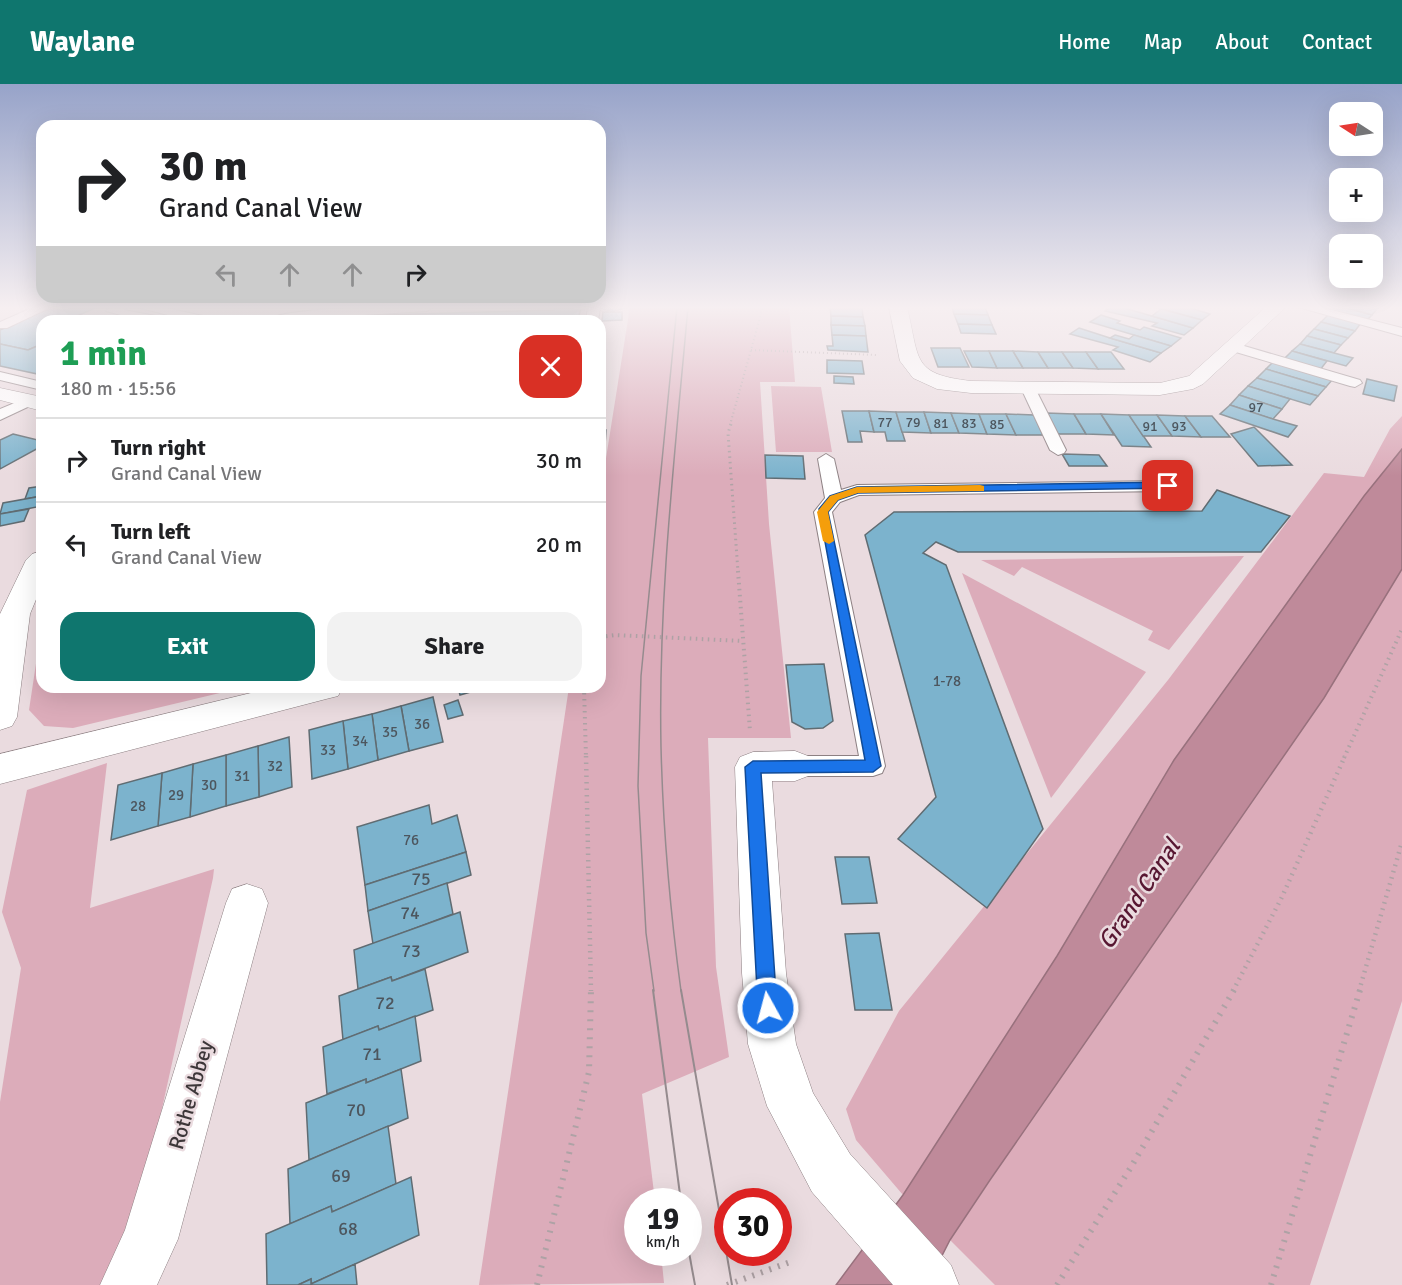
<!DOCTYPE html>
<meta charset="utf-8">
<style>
:root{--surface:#fff;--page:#f2f2f2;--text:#202124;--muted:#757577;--line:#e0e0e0;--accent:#0f766e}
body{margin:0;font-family:Signika,sans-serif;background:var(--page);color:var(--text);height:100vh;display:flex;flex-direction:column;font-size:22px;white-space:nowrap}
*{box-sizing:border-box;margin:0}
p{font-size:20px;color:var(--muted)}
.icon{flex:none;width:33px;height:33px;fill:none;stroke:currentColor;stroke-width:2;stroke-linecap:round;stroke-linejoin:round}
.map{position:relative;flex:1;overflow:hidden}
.drawer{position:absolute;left:36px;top:231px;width:570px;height:378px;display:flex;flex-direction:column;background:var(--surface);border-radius:18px;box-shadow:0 6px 24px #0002}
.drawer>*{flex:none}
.guide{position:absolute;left:36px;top:36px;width:570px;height:183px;border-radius:18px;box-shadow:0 6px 24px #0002;background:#fff;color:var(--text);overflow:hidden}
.needle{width:39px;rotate:282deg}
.buttons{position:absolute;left:1329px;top:18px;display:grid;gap:12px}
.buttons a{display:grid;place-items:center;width:54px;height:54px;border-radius:12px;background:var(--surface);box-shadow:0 6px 24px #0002;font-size:30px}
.speed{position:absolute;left:624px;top:1104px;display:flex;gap:12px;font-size:30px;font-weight:700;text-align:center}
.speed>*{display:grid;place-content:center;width:78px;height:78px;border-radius:50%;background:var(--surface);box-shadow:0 6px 24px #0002;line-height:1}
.speed small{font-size:15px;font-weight:400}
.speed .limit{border:9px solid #d22;background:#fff;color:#111}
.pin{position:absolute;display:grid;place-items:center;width:51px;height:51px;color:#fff;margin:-26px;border-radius:12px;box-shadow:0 3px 9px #0006}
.me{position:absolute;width:66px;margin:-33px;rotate:353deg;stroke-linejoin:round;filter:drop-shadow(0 0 4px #0008)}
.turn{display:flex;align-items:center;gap:21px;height:126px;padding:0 24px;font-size:27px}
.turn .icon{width:78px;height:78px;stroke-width:2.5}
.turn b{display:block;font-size:42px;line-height:51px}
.lanes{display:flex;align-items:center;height:57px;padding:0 24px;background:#0003;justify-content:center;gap:30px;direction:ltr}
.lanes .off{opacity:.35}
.round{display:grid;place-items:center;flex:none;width:63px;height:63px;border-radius:18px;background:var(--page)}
.head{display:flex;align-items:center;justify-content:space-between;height:102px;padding:0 24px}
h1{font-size:36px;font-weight:800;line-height:45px;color:#1e9e55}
.action{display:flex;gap:12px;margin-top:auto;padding:12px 24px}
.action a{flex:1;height:69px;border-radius:18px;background:var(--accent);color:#fff;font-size:24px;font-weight:800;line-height:69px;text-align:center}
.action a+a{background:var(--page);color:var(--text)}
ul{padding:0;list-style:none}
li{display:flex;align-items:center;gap:18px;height:84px;padding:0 24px;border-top:2px solid var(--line)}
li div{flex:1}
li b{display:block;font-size:22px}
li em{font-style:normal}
header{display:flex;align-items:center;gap:36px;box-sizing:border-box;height:84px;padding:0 30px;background:var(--accent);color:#fff}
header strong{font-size:28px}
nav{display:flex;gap:33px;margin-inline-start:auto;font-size:21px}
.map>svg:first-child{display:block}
.green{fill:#dcacba}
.water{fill:#bf8a9a;stroke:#98717d;stroke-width:1.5}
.building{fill:#7cb3cd;stroke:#606c72;stroke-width:1.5}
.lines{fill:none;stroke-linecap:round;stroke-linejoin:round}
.service-casing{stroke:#8d8083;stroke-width:2}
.minor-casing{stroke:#8d8083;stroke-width:1}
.path-far4{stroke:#aea2a5;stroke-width:2;stroke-dasharray:1 3;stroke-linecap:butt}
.path-far3{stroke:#aea2a5;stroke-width:3;stroke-dasharray:1.5 4;stroke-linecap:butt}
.path-far2{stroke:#aea2a5;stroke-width:4;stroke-dasharray:1.5 4.5;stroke-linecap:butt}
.path-far1{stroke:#aea2a5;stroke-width:4.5;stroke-dasharray:1.5 5;stroke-linecap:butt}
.path{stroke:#aea2a5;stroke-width:6;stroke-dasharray:2 7;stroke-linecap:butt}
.service{fill:#fff;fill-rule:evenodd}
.minor{fill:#fff;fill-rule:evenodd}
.tram-far1{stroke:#958b8e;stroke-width:1.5}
.tram{stroke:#958b8e;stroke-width:2}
.route{fill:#1a73e8;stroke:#114b97;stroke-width:1.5}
.slow{fill:#f59e0b}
.labels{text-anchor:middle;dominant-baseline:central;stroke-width:5;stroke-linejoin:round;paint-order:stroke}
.far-number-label{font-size:14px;fill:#4d565e}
.number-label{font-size:15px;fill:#4d565e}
.near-number-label{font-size:18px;fill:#4d565e}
.near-street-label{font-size:21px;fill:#3d3739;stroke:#eadbdf}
.near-water-label{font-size:24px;font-style:italic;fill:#581732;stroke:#eadbdf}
</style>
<header>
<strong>Waylane</strong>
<nav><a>Home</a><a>Map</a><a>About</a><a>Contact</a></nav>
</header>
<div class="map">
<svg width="1402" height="1201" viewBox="0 0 1402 1201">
<rect width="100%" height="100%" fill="#eadbdf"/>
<!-- green -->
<g class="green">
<path d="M630,223H789L795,298H760L769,440L791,654H708L716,883L729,973L642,1010L655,1117L638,1118V1168L661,1169L664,1199L479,1201L569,603H600V412Z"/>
<path d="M771,302L821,303L832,368H776Z"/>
<path d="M1402,332V365L1364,412L1174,676L1057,872L903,1111L856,1056L846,1025L899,927L1168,596L1324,389L1364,393L1390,345Z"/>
<path d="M1244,472L1169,566L1148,556L1153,547L1022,483L1014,492L981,476Z"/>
<path d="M1402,485V917L1310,1201H995L950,1156L1112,916L1324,614Z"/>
<path d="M962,489L1146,588L1051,714Z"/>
<path d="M42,571V603H245L73,644L44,642L29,626L37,573Z"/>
<path d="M107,679L90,824L214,785L213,794L130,1169L103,1201H0V1018L21,884L2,828L27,706Z"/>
</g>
<!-- water -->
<path class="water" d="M1402,365V485L1324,614L990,1096L950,1156L927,1201H836L903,1111L1057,872L1174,676L1364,412Z"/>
<!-- building -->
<g class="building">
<path d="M52,223H97L66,237H42V260L28,266L0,260V246Z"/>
<path d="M555,223H581L578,237H345L348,232L554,226Z"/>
<path d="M599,223H627L612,228Z"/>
<path d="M830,223L862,224L863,233L831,232Z"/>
<path d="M952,223H985L988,231L954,230Z"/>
<path d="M1111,223H1121L1193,244L1184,251L1152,242L1157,239L1105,227Z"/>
<path d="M1154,223H1187L1210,230L1202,236Z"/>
<path d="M1335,223H1344L1372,231L1366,237L1330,228Z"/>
<path d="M1344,223H1376L1378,224L1372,231Z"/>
<path d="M1161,225L1202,236L1193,244L1152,232Z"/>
<path d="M603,228H622V236L602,237Z"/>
<path d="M954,230L988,231L992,241L958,240Z"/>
<path d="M1101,231L1120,237L1117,239L1140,246L1144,243L1181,254L1171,262L1090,238Z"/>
<path d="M1328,231L1361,239L1355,247L1321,238Z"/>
<path d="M831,232L863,233L865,242L831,241Z"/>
<path d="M1321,238L1355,247L1348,254L1314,245Z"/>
<path d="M958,240L992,241L996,250L961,249Z"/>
<path d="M831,241L865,242L866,252L832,251Z"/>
<path d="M1079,244L1110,254L1161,269L1150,278L1113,266L1118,263L1070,250Z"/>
<path d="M1314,245L1348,254L1341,261L1307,252Z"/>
<path d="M832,251L866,252L868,268L828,266L827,262H833Z"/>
<path d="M1115,251L1129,255L1134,251L1171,262L1161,269L1110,254Z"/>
<path d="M1307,252L1341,261L1334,269L1300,260Z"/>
<path d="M0,260L28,266L42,260V291L0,282Z"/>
<path d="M1300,260L1334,269L1353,274L1346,282L1292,267Z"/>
<path d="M931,264H960L969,283H938Z"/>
<path d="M964,267H989L997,284L972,283Z"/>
<path d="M989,267H1013L1023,284H997Z"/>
<path d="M1013,267L1038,268L1048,284H1023Z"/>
<path d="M1292,267L1327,277L1320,286L1284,275Z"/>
<path d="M1038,268H1062L1073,284H1048Z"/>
<path d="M1062,268H1086L1098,285L1073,284Z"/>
<path d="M1086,268H1111L1124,285H1098Z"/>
<path d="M827,276L862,277L864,290L827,289Z"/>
<path d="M1274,277L1333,295L1326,303L1266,285Z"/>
<path d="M1266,285L1326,303L1318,312L1257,294Z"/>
<path d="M834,292L853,293L854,300L834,299Z"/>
<path d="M1257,294L1318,312L1310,321L1248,302Z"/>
<path d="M1367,295L1397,302L1394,317L1363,310Z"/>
<path d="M1248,302L1290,315L1282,325L1239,311Z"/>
<path d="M1239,311L1282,325L1273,335L1230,321Z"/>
<path d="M1230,321L1273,335L1297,342L1288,353L1220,330Z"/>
<path d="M842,327H869L874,348L860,347L862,358H848Z"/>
<path d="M869,327L896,328L905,357H887L885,348H874Z"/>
<path d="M896,328H924L931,349L902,348Z"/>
<path d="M924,328L951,329L959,349H931Z"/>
<path d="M951,329L979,330L987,350L959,349Z"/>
<path d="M1046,329L1074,330L1086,350H1057Z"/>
<path d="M979,330H1006L1016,351L987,350Z"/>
<path d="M1006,330L1034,331L1044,351H1016Z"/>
<path d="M1074,330H1101L1114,351L1086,350Z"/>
<path d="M1101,330L1129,331L1151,363L1122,362Z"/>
<path d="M1129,331H1157L1172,352H1143Z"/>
<path d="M1157,331L1185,332L1201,353L1172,352Z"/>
<path d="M1185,332H1212L1230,353H1201Z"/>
<path d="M1254,343L1292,381L1258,382L1231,350Z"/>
<path d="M600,346H606L604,376H600Z"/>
<path d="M13,350L42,357V362L0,385V356Z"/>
<path d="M1062,370L1099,371L1107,382H1069Z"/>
<path d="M765,371L803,372L805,395L766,394Z"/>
<path d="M42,402V412L25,415L29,404Z"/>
<path d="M1217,406L1290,432L1261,468H958L936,458L923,469L946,481L1043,745L987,824L898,755L936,713L865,451L894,428L1202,427Z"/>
<path d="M42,412V422L0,430L3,419Z"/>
<path d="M29,425L24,437L0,442V430Z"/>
<path d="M824,580L833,637L823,644L805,645L792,638L786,581Z"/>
<path d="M458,603H488L460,611Z"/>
<path d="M433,613L443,658L409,667L401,622Z"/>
<path d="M458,616L463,631L448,635L444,621Z"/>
<path d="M401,622L409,667L378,676L372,630Z"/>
<path d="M372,630L378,676L348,685L343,637Z"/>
<path d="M343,637L348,685L312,695L309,646Z"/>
<path d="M289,653L292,703L259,713L258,662Z"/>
<path d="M258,662L259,713L226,722V671Z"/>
<path d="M226,671V722L190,733L193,680Z"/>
<path d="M193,680L190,733L158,742L162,689Z"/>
<path d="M162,689L158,742L111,756L118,701Z"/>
<path d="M429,721L432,740L457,731L466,768L365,801L357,743Z"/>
<path d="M466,768L471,791L368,827L365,801Z"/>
<path d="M835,773H869L877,819L842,820Z"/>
<path d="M447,799L453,830L373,860L368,827Z"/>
<path d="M460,828L468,868L392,897L391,893L358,905L354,866Z"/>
<path d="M879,849L892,926H855L845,850Z"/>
<path d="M425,885L433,926L379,946L378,942L343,956L339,912L391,893L392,897Z"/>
<path d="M415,932L421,977L366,999V995L327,1010L323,963L378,942L379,946Z"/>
<path d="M401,985L408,1034L309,1076L306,1019L366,995V999Z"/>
<path d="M388,1042L396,1100L332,1128L331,1122L290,1140L288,1085Z"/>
<path d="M411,1093L419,1151L311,1200V1195L298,1201H267L266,1150L331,1122L332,1128Z"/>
<path d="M355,1180L357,1201H298L311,1195V1200Z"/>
</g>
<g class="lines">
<!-- service casing -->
<g class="service-casing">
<g id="service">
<path d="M34,223H51L7,244H0V238Z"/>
<path d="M126,223L124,226L161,233L163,236L143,237L106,227L110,223Z"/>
<path d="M137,223H162L212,234L214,237H191Z"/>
<path d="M362,223H433L427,227L266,237C278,226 343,225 362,223Z"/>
<path d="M588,223H600L598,237H586Z"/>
<path d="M1298,223H1320L1402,244V252Z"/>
<path d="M1234,259L1360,296L1362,299L1355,303L1350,302L1229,266V260Z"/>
<path d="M0,288L42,298V306L0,296Z"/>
<path d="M1028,300L1035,304L1066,366L1064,369L1058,371L1050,366L1021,304Z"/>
<path d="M29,313L34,314L36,317L34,320L0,336V325Z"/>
<path d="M826,370L834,375L841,406L857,401L1168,397L1177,402L1168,407L859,411L840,418L832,428L885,682L882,689L873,692H795L786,689L783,682L786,675L795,672H859L814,428L825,414L818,375Z"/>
</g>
</g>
<!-- minor casing -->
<g class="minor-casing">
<g id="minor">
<path d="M889,223H907C920,276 911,290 971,297L1160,299L1189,292L1266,223H1286L1203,300L1193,305L1160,311L971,309L937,305L913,294L900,277Z"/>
<path d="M0,304L42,313V327L0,316Z"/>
<path d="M42,467V501L30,530L17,633L12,642L0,646V530L26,476L32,470Z"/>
<path d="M276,603H343L338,612L326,615L0,700V670Z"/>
<path d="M795,667L808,672L813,682L808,692L795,697H772L786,889L796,960L813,1009L850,1070L951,1181L959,1201H893L812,1108L767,1022L748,960L742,889L735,683L740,673L753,668Z"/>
<path d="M247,800L262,805L268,819L178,1155L157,1201H100L125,1146L226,819L232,805Z"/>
</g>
</g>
<!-- path-far4 -->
<g class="path-far4">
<path d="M751,266L877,271"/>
<path d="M730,341L763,223"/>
</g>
<!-- path-far3 -->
<path class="path-far3" d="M731,340L728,349L738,488"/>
<!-- path-far2 -->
<g class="path-far2">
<path d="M738,487L750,647"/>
<path d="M600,553L615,551L743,557"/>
<path d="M584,603L586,674"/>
<path d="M1344,674L1402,545"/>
</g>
<!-- path-far1 -->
<g class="path-far1">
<path d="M586,672L591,907"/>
<path d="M1233,907L1282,813L1345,672"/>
<path d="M1359,907L1402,758"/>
</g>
<!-- path -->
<g class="path">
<path d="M537,1201L589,988L591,906"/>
<path d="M727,1201L793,1177"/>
<path d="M1057,1201L1131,1083L1234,906"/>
<path d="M1271,1201L1360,906"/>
</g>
<!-- service -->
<use href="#service" class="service"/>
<!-- minor -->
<use href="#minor" class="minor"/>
<!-- tram-far1 -->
<g class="tram-far1">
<path d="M654,907L646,849L638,702L641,592L677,223"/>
<path d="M681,907C670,826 663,745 661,663C658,516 675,369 688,223"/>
</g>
<!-- tram -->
<g class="tram">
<path d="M653,906L681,1118"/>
<path d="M681,906L732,1201"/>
<path d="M688,1163L695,1201"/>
</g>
</g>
<!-- sky -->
<linearGradient id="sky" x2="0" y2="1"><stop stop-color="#97a3c9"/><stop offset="0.57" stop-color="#f6eff1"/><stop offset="1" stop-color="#f6eff1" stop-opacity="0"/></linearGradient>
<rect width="1402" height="392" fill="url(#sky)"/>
<!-- route -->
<path class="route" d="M1168,398L1172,399V404L858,409L838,416L828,428L881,682L873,688L761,689L777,924L775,931L768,934L761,931L758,924L745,683L753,677L865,676L819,425L830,412L857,403Z"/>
<!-- slow -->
<path class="slow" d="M980,401L984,402V407L858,409L838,416L828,428L834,457L829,460L823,457L817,428L830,412L857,403Z"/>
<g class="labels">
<!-- far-number labels -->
<g class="far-number-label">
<text x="1256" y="323">97</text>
<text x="885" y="338">77</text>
<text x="913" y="338">79</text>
<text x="941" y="339">81</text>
<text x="969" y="339">83</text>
<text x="997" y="340">85</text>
<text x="1150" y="342">91</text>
<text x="1179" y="342">93</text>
</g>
<!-- number labels -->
<g class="number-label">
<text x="947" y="597">1-78</text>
<text x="422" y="640">36</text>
<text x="390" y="648">35</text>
<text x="360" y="657">34</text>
<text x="328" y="666">33</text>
<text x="275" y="682">32</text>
<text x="242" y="692">31</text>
<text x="209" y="701">30</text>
<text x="176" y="711">29</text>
<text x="138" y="722">28</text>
<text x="411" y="756">76</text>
</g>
<!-- near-number labels -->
<g class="near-number-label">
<text x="421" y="795">75</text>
<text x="410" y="829">74</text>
<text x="411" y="867">73</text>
<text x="385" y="919">72</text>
<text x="372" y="970">71</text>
<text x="356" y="1026">70</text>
<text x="341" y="1092">69</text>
<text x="348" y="1145">68</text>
</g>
<!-- near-street labels -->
<g class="near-street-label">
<text transform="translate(191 1011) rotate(-74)">Rothe Abbey</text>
</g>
<!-- near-water labels -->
<g class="near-water-label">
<text transform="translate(1139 810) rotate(-56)">Grand Canal</text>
</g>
</g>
</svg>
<div class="buttons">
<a><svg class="needle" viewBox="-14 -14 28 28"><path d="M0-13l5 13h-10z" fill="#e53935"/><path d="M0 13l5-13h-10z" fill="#757577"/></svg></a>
<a>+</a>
<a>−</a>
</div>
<div class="speed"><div>19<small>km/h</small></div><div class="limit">30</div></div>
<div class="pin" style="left:1168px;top:402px;background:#d93025"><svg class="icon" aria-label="arrive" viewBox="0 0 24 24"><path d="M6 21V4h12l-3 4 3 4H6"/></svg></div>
<svg class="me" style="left:768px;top:924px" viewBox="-20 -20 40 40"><circle r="17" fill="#1a73e8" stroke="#fff" stroke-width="3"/><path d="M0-11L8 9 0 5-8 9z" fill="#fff"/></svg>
<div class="guide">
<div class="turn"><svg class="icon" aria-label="right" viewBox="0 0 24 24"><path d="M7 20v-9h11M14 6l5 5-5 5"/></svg><div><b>30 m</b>Grand Canal View</div></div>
<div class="lanes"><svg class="icon off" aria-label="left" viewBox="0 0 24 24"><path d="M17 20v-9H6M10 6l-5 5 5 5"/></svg><svg class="icon off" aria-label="ahead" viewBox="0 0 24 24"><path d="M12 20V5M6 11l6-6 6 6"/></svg><svg class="icon off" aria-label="ahead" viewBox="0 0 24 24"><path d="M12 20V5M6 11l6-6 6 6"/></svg><svg class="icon" aria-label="right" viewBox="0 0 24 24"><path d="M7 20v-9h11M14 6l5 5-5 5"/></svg></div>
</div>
<section class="drawer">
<div class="head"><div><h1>1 min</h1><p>180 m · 15:56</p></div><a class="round" style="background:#d93025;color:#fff"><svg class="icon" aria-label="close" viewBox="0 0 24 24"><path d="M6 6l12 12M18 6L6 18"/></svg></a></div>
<ul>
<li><svg class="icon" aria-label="right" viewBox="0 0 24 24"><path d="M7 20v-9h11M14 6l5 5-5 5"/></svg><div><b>Turn right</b><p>Grand Canal View</p></div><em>30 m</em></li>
<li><svg class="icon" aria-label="left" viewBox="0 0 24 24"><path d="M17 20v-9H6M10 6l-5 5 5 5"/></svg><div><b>Turn left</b><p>Grand Canal View</p></div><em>20 m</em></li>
</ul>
<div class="action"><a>Exit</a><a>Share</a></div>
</section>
</div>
